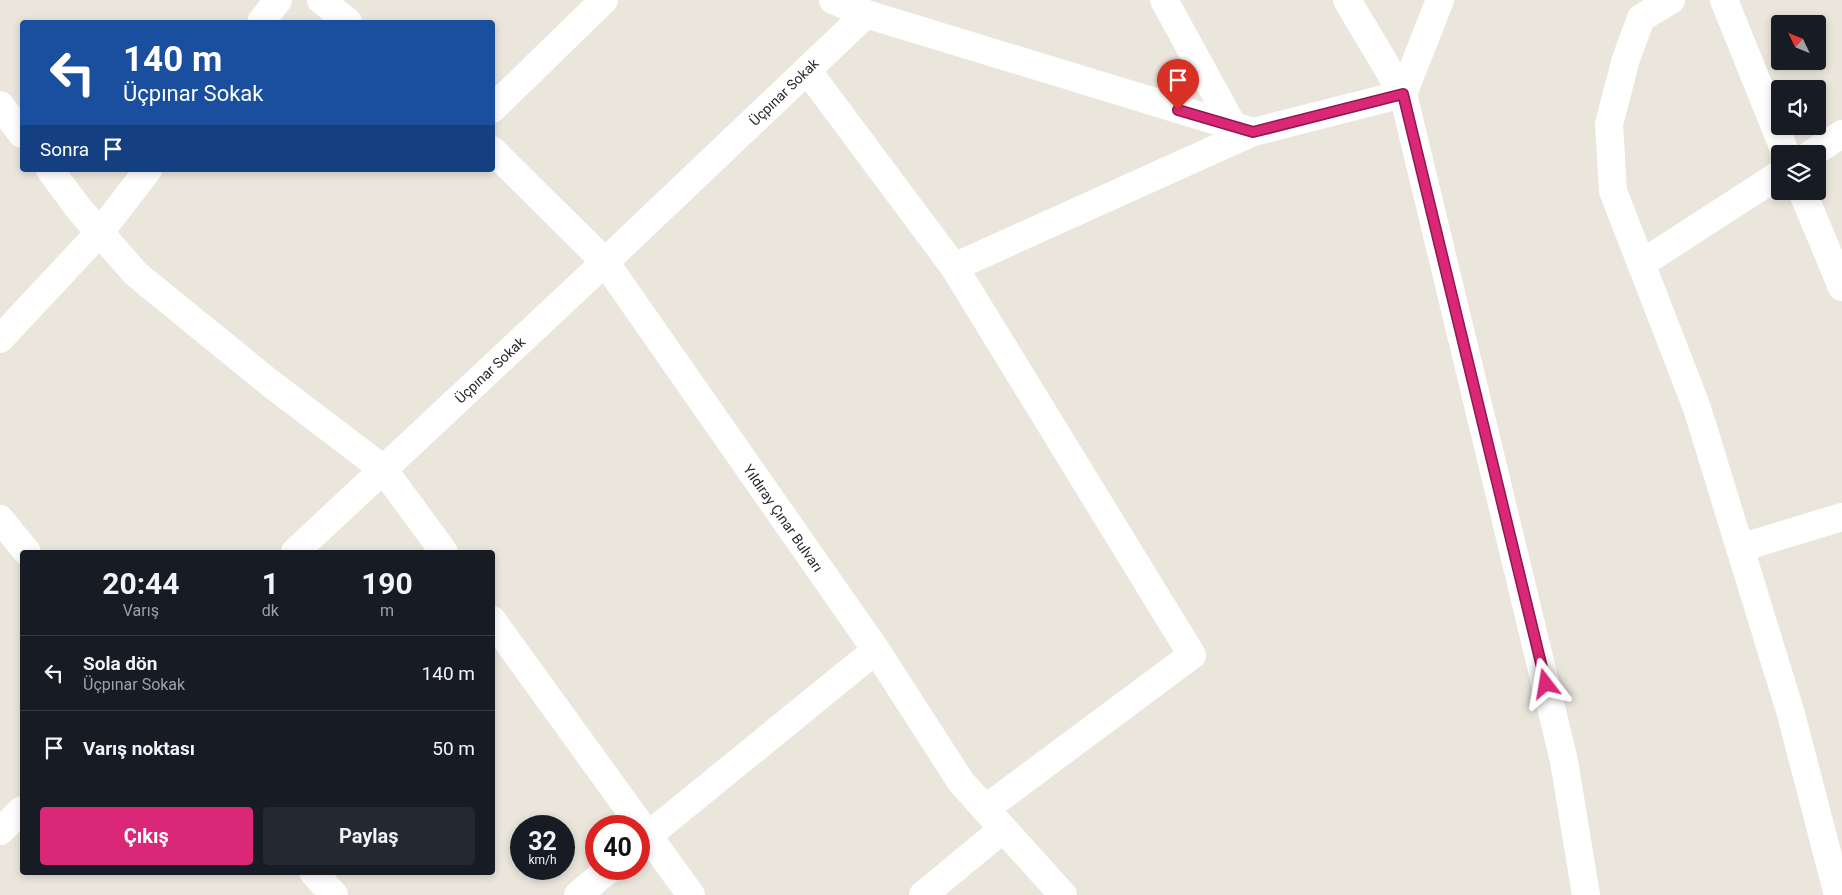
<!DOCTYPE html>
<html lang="tr">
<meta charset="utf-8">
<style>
:root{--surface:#171b24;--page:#242831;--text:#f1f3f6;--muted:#9ea1a6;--line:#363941;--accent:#db2777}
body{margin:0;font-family:Roboto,sans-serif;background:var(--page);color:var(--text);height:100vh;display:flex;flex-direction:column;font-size:19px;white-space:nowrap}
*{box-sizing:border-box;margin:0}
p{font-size:16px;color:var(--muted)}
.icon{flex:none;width:28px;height:28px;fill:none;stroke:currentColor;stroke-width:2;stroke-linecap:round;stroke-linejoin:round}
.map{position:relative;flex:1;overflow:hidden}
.drawer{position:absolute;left:20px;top:550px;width:475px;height:325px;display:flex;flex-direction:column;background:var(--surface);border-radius:5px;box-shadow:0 2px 8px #0003}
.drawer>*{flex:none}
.hud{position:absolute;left:20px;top:20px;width:475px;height:152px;border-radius:5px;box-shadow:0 2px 8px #0003;background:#1a4fa0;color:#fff;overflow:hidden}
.needle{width:32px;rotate:313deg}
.buttons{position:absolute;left:1771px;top:15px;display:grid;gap:10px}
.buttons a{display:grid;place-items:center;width:55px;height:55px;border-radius:5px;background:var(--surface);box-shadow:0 2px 8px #0003;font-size:25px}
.speed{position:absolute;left:510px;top:815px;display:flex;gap:10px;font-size:25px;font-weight:700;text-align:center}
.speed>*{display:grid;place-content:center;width:65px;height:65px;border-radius:50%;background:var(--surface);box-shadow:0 2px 8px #0003;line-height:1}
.speed small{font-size:12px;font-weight:400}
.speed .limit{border:8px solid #d22;background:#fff;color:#111}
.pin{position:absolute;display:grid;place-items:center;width:42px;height:42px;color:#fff;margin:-51px -21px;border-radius:50% 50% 50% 0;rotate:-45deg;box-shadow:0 0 5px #0007}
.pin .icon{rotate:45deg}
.me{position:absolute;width:55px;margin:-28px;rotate:346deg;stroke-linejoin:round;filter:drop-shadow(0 0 4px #0008)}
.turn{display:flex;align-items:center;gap:18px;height:105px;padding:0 20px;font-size:22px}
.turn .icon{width:65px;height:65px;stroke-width:2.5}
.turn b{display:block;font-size:35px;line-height:42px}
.then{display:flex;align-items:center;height:48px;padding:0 20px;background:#0003;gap:10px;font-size:19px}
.eta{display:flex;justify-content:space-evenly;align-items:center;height:85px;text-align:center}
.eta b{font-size:30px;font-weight:700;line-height:35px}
.button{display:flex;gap:10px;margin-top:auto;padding:10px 20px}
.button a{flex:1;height:58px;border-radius:5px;background:var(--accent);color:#fff;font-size:20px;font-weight:700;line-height:58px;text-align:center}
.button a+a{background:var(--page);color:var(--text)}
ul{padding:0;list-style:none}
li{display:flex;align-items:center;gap:15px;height:75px;padding:0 20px;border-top:1px solid var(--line)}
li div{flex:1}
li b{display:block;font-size:19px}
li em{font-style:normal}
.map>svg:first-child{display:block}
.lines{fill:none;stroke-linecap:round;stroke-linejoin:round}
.minor{stroke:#fff;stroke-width:28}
.route-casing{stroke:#8e194d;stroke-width:12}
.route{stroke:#db2777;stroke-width:9}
.labels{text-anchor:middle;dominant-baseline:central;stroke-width:5;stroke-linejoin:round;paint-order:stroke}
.street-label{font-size:14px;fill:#292929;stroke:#fff}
</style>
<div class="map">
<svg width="1842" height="895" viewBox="0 0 1842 895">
<rect width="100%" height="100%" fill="#eae6dc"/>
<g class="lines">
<!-- minor -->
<g class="minor">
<path d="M321,0L348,22"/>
<path d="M833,0L866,14"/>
<path d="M1164,0L1233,126"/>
<path d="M1347,0L1403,94L1564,761L1586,895"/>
<path d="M1671,0L1641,18L1626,59L1609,124L1613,191L1697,408L1791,714L1838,895"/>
<path d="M1724,0L1786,154"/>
<path d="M261,22L278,0"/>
<path d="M807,70L954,267L1192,655L985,809"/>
<path d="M1403,94L1440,0"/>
<path d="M0,105L22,134"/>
<path d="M492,109L604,0"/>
<path d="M492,150L605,262L876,650L961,782L1063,895"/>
<path d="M1811,154L1842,134"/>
<path d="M50,170L79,209L136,274L270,383L383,469L444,552"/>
<path d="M1802,191L1842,287"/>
<path d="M1641,264L1780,174"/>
<path d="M954,267L1253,132"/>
<path d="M0,339L100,232L148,170"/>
<path d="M0,519L27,552"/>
<path d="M1740,548L1842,517"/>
<path d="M295,552L605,262L866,14L1253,132L1403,94"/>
<path d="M492,620L691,895"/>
<path d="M0,831L22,810"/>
<path d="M639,843L876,650"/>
<path d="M313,872L334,895"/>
<path d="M578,895L609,869"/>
<path d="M923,895L1003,829"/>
</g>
</g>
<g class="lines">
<!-- route casing -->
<g class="route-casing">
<path id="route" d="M1178,110L1253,132L1403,94L1546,684"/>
</g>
<!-- route -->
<use href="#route" class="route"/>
</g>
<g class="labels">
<!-- street labels -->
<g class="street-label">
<text transform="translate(784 92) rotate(-44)">Üçpınar Sokak</text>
<text transform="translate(490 370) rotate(-43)">Üçpınar Sokak</text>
<text transform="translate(783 518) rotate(55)">Yıldıray Çınar Bulvarı</text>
</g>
</g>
</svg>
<div class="buttons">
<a><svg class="needle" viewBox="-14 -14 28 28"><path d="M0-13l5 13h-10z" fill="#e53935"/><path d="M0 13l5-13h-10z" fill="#9ea1a6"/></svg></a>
<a><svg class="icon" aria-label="sound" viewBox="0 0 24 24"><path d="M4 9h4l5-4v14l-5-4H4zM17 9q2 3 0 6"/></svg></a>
<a><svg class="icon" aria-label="layers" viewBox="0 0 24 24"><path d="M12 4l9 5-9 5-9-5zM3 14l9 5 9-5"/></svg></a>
</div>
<div class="speed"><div>32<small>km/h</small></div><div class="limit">40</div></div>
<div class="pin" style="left:1178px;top:110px;background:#d93025"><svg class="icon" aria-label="arrive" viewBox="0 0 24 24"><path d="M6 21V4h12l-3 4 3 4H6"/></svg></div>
<svg class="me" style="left:1546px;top:684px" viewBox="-20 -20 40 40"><path d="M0-17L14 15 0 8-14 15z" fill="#db2777" stroke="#fff" stroke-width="4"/></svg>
<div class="hud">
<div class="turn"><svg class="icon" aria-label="left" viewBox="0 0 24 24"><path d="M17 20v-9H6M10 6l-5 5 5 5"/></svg><div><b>140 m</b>Üçpınar Sokak</div></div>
<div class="then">Sonra<svg class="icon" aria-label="arrive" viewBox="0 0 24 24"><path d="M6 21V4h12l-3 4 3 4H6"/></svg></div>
</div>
<section class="drawer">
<div class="eta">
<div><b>20:44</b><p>Varış</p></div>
<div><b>1</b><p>dk</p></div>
<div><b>190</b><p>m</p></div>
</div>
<ul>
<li><svg class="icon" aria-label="left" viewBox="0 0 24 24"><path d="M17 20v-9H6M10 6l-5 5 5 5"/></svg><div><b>Sola dön</b><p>Üçpınar Sokak</p></div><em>140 m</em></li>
<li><svg class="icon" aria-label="arrive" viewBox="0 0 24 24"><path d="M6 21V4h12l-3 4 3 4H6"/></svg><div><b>Varış noktası</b></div><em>50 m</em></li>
</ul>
<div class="button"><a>Çıkış</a><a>Paylaş</a></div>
</section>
</div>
